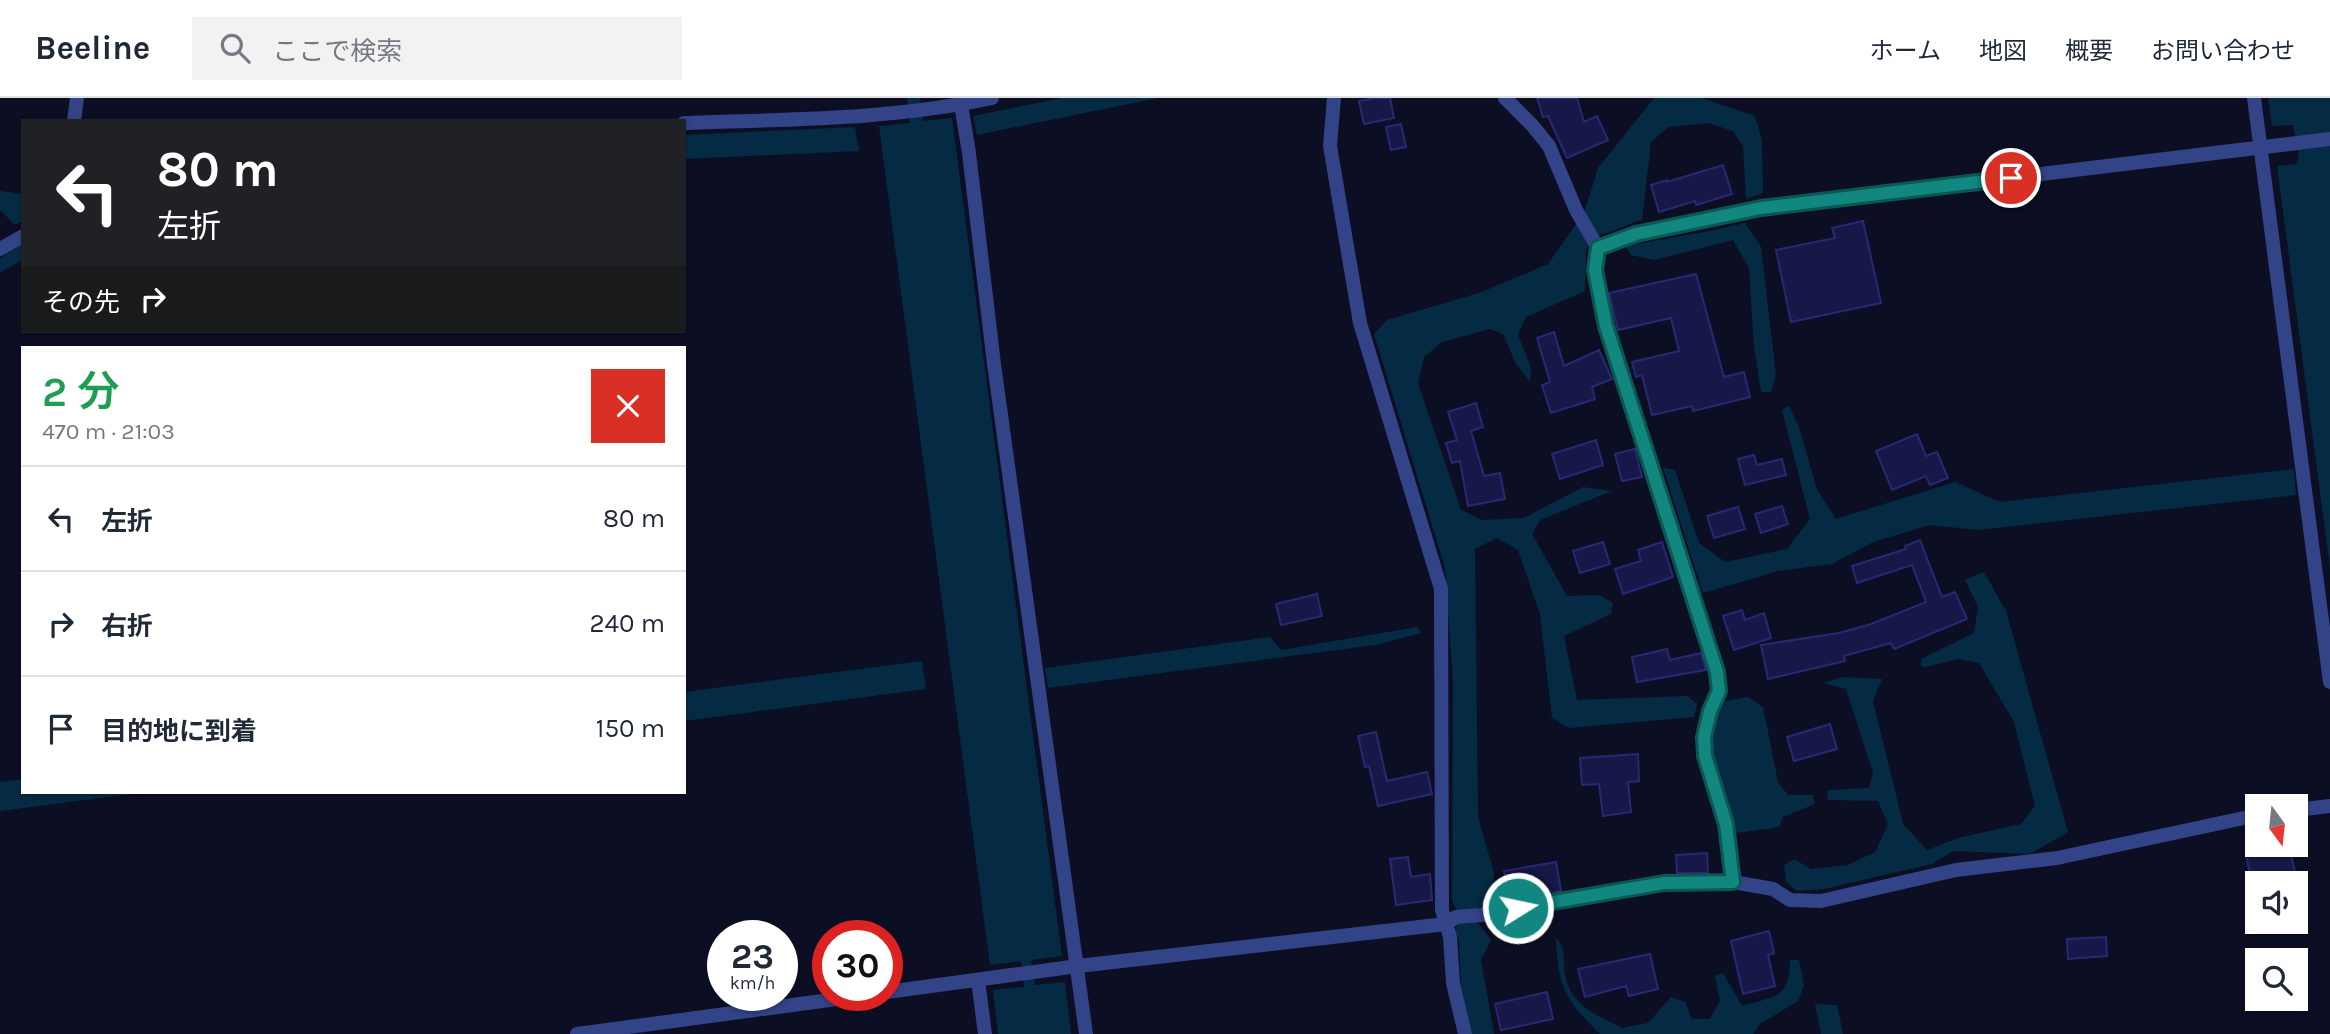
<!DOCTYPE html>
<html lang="ja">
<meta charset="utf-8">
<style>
:root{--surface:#fff;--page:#f2f2f3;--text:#1f2937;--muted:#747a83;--line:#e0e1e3}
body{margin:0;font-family:Karla,"Noto Sans JP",sans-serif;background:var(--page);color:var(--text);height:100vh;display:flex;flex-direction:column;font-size:26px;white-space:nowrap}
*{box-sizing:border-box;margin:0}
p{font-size:23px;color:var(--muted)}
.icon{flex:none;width:38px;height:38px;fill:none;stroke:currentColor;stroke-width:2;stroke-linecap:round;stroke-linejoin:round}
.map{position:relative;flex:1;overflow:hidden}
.drawer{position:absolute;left:21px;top:248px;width:665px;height:448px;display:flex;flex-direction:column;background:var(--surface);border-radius:0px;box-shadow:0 2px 5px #0004}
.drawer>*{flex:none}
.hud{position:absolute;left:21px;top:21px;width:665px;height:214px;border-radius:0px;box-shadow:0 2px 5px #0004;background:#202124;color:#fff;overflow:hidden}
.needle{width:46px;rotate:165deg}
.fabs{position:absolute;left:2245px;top:696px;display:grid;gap:14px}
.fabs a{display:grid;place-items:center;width:63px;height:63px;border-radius:0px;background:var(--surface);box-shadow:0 2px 5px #0004;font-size:35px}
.speed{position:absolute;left:707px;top:822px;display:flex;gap:14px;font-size:35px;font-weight:700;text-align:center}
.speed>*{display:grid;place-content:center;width:91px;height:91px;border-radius:50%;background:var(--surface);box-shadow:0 2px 5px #0004;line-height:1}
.speed small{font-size:18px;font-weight:400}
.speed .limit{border:10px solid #d22;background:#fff;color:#111}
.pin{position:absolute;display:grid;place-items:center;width:60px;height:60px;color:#fff;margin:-30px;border:4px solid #fff;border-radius:50%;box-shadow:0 2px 7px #0007}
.me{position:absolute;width:77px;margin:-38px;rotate:80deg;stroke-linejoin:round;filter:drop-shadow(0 0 5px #0008)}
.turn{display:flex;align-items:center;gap:24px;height:147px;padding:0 21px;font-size:32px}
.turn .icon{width:91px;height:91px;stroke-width:2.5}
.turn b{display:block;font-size:49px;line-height:60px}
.then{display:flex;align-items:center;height:66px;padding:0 21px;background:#0003;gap:14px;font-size:26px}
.round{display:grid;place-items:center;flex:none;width:74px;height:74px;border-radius:0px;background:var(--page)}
.headline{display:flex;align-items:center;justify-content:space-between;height:119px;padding:0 21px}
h1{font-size:42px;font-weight:600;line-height:52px;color:#1e9e55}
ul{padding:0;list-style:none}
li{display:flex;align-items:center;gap:21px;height:105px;padding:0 21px;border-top:2px solid var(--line)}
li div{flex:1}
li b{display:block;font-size:26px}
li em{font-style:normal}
header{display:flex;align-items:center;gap:42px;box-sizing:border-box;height:98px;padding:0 35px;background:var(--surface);border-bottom:2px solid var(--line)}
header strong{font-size:33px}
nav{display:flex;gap:38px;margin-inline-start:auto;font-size:24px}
.search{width:490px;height:63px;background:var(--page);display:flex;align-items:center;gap:18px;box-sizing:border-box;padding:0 24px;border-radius:0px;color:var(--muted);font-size:26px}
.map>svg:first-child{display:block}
.water{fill:#052b44}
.building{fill:#171847;stroke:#272975;stroke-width:2}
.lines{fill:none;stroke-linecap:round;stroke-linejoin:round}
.street{stroke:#334387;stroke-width:14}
.route-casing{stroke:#0b5853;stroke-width:18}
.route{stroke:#118780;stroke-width:12}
</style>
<header>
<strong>Beeline</strong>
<div class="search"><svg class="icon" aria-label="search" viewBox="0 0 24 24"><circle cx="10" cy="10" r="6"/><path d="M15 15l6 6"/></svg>ここで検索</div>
<nav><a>ホーム</a><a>地図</a><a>概要</a><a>お問い合わせ</a></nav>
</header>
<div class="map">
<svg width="2330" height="936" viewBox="0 0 2330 936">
<rect width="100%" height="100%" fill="#0c0e24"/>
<!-- water -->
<g class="water">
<path d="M907,0H920L923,23L952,20L1062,858L1031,862L1035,887L1065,884L1071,936H998L993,892L1024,889L1021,863L990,867L879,28L910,25Z"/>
<path d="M1062,0H1158L977,37L973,18Z"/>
<path d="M1654,0H1702L1755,18L1762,42L1763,95L1746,101L1743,48L1733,33L1708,25L1668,29L1651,44L1642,122C1626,126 1610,136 1593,138L1586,152L1585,193L1526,219L1518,237L1531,270L1530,284L1516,266L1503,236L1490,231L1442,244L1424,259L1418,285L1461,412L1482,422L1524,420L1583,389L1612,393L1540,422L1532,436L1567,498L1599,497L1613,505L1611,516L1564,538L1577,602L1688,598L1697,606L1694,619L1569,630L1552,620L1540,516L1518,452L1497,440L1475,451L1478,719L1494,775L1492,808L1476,813V822L1491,842L1481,862L1494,936H1472L1461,887L1459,842L1455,832C1460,821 1459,815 1452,803L1453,583L1445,470L1374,236L1387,222L1482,194L1548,166L1584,115L1598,70Z"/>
<path d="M2268,0H2330V470L2277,68L2296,66L2299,58L2293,27L2272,28Z"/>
<path d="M855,29L859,53L684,61V37Z"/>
<path d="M0,93L23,96V122L15,127L0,112Z"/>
<path d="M1745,125L1761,149L1776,277L1771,294H1761L1754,247L1749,170L1733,142L1654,162L1631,157L1625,148L1710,133Z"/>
<path d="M23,146V161L0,175V160Z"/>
<path d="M1789,308L1799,329L1817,392L1836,421L1955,384L2000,404L2294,371L2296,397L1978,432L1930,427L1873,444L1832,466L1778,473L1703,495L1663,370L1675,372L1699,445L1725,464L1787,451L1810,421L1782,312Z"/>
<path d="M1984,474L2006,513L2068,734L2030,756L1953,753L1932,766L1824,791L1797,793L1786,784L1784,767L1794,761L1811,771L1848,767L1875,754L1888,726L1878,703L1827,702L1828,692L1869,690L1873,675L1846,591L1823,585L1842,579L1882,581L1873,603L1903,726L1927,752L1958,740L2021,726L2035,708L2014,624L1979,565L1958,561L1925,569L1921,568V561L1974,535L1978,509L1965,482Z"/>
<path d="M1418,529L1421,535L1375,547L1048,590L1045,570L1270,539L1281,552Z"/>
<path d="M922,563L926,591L684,623V594Z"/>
<path d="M1748,599L1763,609L1778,684L1788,697H1813L1815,706L1783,719L1779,729L1736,735L1711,656L1710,637L1719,604Z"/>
<path d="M23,681V695H139L0,713V684Z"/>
<path d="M1556,840C1569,855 1561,864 1566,881C1574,910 1598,917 1622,930L1648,925L1671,899L1685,904L1692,921H1710L1720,903L1715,878L1723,875L1742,908C1776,898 1789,901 1790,862H1799L1804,888L1798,903L1760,926L1753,936H1600C1565,902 1558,889 1556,840Z"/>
<path d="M1815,906L1837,907L1843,936H1821Z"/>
</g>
<!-- building -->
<g class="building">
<path d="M1375,0H1390L1394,20L1364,26L1359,3Z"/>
<path d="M1537,0H1577L1584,24L1597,18L1608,42L1567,60L1548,18L1543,19Z"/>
<path d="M1401,26L1406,49L1391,52L1386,29Z"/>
<path d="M1723,67L1732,96L1696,107L1695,103L1659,114L1651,87L1667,82V84Z"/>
<path d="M1863,123L1881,205L1791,224L1776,152L1835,140L1832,130Z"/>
<path d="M1696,176L1724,279L1744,274L1750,299L1693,313L1692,308L1652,317L1642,277L1636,279L1632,264L1679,253L1671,220L1618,232L1609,195Z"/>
<path d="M1554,234L1564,268L1599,252L1612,281L1592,289L1595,301L1551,315L1542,287L1550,284L1537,240Z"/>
<path d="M1476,305L1483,329L1471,333L1484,378L1500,375L1505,401L1468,408L1460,363L1452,365L1446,345L1457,342L1448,314Z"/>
<path d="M1917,336L1926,358L1937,354L1948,380L1930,387L1926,378L1892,392L1876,353Z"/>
<path d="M1596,342L1603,367L1560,381L1552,356Z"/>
<path d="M1635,351L1642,379L1622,383L1615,356Z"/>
<path d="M1754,357L1757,367L1782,361L1786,377L1745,387L1738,361Z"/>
<path d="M1782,408L1788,426L1761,435L1755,416Z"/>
<path d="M1738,409L1745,431L1714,440L1707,418Z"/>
<path d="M1920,442L1942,499L1955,494L1967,521L1894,551L1891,545L1844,558L1845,563L1768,581L1761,547L1839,535L1871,526L1926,504L1912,467L1857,485L1852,468L1906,451L1905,448Z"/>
<path d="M1603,444L1610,466L1580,475L1573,453Z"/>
<path d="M1662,444L1673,479L1623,496L1615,471L1641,463L1638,452Z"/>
<path d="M1317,496L1322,518L1281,527L1276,506Z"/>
<path d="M1742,512L1745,522L1764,515L1771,540L1734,552L1723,518Z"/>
<path d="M1667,551L1670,562L1701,555L1706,572L1637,584L1632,559Z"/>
<path d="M1830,626L1837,651L1794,663L1787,639Z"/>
<path d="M1376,634L1387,683L1427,674L1432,696L1378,708L1369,668L1365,669L1358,638Z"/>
<path d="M1638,656L1639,683L1628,684L1631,714L1603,718L1599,686L1582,687L1580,660Z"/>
<path d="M2289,747L2295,774L2252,785L2246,757Z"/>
<path d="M1707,755L1708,775H1677L1676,757Z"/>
<path d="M1408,759L1411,779L1430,776L1432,802L1396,807L1390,761Z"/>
<path d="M1556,764L1561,793L1509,802L1504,773Z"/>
<path d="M1769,833L1774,855L1768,857L1775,888L1743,896L1731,843Z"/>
<path d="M2106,839L2107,858L2068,861L2067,841Z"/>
<path d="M1650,856L1658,891L1629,898L1626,888L1585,899L1578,871Z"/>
<path d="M1547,894L1553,921L1501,932L1495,906Z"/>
</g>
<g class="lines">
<!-- street -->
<g class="street">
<path d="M960,0L969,55L994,266L1086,936"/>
<path d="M1334,0L1330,48L1360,225L1441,491L1442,812L1450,839L1453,885L1465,936"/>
<path d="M1505,0L1532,27L1549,48L1576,112L1598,150L1595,171L1606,228L1717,574L1719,593L1710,613L1704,639L1705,658L1726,726L1733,784"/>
<path d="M2254,0L2330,584"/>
<path d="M74,23L77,0"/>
<path d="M684,25C787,21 892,22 992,0"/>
<path d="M1598,150L1636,136L1761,110L2330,41"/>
<path d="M0,151L23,138"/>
<path d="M2296,712L2330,708"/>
<path d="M978,882L985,936"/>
<path d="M887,894L1078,868L1446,826L1456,819L1481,817L1664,785L1733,784L1773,791L1790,802L1821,803L1956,772L2057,760L2258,717"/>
<path d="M577,936L859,898"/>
</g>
</g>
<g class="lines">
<!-- route casing -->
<g class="route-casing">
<path id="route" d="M1518,810L1664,785L1733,784L1726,726L1705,658L1704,639L1710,613L1719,593L1717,574L1606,228L1595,172L1598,150L1636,136L1761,110L2011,80"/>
</g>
<!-- route -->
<use href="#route" class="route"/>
</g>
</svg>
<div class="fabs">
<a><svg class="needle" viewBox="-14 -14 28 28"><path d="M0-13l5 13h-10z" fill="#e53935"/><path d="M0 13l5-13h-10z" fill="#747a83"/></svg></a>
<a><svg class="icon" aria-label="sound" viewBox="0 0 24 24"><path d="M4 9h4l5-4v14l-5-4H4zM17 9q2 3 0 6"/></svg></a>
<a><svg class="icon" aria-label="search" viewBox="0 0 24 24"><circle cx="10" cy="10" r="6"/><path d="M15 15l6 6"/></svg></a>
</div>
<div class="speed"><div>23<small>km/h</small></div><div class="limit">30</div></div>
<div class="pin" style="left:2011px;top:80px;background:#d93025"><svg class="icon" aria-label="arrive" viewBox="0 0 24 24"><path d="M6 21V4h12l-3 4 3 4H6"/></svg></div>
<svg class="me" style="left:1518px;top:810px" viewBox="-20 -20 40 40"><circle r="17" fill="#118780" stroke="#fff" stroke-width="3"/><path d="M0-11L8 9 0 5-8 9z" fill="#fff"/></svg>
<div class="hud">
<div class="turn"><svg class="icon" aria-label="left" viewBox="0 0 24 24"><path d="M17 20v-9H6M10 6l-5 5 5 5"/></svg><div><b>80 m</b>左折</div></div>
<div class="then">その先<svg class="icon" aria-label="right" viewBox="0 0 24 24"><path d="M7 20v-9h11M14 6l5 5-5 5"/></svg></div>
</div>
<section class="drawer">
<div class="headline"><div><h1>2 分</h1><p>470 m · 21:03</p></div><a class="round" style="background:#d93025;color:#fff"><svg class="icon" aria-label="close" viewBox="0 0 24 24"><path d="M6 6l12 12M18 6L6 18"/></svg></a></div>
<ul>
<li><svg class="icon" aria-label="left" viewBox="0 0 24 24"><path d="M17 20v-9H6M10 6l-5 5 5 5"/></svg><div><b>左折</b></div><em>80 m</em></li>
<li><svg class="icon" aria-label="right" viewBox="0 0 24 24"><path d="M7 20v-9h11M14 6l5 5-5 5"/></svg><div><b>右折</b></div><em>240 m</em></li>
<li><svg class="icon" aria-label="arrive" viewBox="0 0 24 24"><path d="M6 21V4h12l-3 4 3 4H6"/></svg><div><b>目的地に到着</b></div><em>150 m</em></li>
</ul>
</section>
</div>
